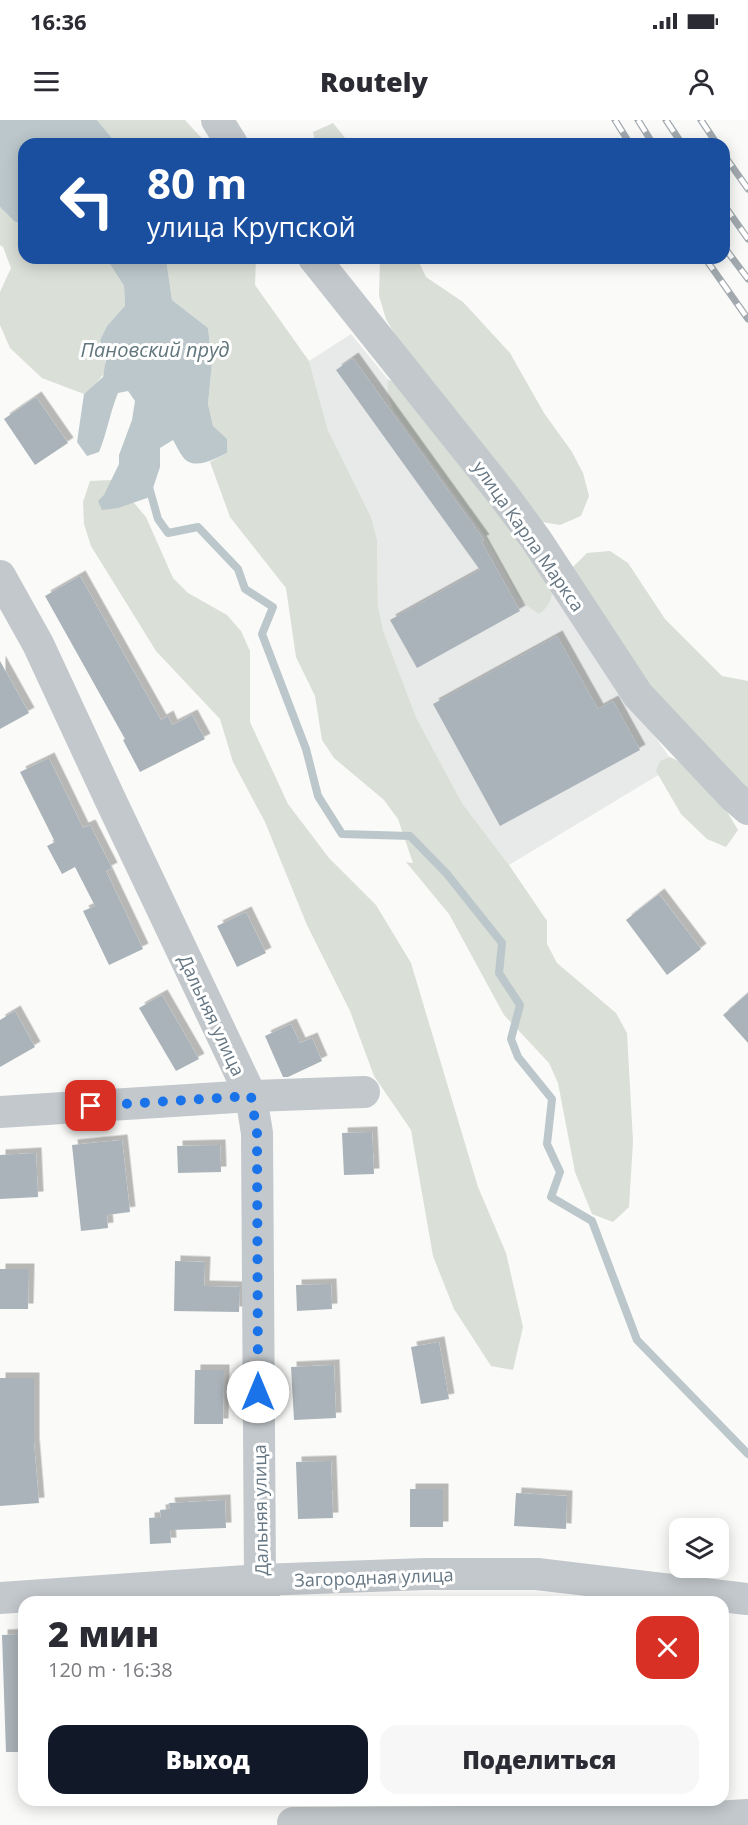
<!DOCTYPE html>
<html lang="ru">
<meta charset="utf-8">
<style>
:root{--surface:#fff;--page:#f7f7f7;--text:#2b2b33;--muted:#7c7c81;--accent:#111827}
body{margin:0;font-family:"Open Sans",sans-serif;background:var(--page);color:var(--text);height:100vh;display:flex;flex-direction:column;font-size:22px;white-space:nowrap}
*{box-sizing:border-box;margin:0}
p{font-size:20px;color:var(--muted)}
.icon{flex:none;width:33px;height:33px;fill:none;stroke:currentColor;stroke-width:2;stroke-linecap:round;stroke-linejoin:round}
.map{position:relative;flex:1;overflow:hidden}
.drawer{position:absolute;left:18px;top:1476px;width:711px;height:210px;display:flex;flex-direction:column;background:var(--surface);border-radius:18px;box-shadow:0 3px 15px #0003}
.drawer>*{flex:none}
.guide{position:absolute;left:18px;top:18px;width:712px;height:126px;border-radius:18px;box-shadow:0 3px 15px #0003;background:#1a4fa0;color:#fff;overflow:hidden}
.fabs{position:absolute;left:669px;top:1398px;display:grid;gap:12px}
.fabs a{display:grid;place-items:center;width:60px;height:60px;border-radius:12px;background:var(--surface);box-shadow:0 3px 15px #0003;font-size:30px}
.pin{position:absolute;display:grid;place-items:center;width:51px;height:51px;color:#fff;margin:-26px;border-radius:12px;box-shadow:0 3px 9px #0006}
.me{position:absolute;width:66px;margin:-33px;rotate:0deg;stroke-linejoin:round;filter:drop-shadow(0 0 4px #0008)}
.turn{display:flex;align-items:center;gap:21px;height:126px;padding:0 30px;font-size:27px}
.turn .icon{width:78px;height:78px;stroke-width:2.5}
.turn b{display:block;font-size:42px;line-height:51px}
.round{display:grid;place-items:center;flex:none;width:63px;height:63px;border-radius:18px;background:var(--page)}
.overview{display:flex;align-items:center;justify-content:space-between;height:102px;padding:0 30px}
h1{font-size:36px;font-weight:800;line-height:45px}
.button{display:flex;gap:12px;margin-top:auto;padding:12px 30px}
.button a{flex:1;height:69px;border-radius:18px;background:var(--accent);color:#fff;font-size:24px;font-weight:800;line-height:69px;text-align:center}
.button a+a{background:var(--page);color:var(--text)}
.status{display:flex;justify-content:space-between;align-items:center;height:42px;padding:0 30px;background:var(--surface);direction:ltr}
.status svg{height:16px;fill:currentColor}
header{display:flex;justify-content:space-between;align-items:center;height:78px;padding:0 30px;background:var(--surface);font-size:27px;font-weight:800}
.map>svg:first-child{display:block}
.built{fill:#e8e9e9}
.green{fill:#dadfd7}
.water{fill:#bbc7cb}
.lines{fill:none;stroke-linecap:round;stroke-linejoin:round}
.stream{stroke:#bbc7cb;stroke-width:8}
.building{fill:#aab3b9;filter:url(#shadow)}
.minor{stroke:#c3c8cc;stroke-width:32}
.rail-casing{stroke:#a2aab0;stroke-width:7}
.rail{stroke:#fff;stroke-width:4.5;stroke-dasharray:14;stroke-linecap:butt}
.route{stroke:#1a73e8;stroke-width:10;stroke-dasharray:0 18}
.labels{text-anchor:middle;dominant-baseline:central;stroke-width:6;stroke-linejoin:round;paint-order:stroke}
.street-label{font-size:18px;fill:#657683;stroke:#fff}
.water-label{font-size:20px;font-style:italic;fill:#60757c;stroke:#fff}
</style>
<div class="status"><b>16:36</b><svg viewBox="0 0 49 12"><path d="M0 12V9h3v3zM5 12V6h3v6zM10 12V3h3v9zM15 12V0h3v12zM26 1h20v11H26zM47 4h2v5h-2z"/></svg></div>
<header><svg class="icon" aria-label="menu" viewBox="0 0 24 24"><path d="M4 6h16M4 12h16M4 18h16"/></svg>Routely<svg class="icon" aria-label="person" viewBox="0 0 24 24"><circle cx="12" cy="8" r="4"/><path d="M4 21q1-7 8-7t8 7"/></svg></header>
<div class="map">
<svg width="748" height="1705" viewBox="0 0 748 1705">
<defs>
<filter id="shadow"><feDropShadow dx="5.5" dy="-5.5" stdDeviation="0" flood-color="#0004"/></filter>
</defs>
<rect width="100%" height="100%" fill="#fafaf8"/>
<!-- built -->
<path class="built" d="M351,214L501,398L675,645L509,745L462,683L416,597L383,510L378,486L377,419L371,397L328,310L309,241Z"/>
<!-- green -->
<g class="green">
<path d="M97,0H185L207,24H117Z"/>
<path d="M333,3L350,24H316L313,12Z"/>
<path d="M0,87L14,101L24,106V138H106L124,166L125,187L107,206L100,220C110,251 107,254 84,274L42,258L10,228L0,205V172L11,148L3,127L0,125Z"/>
<path d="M166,138H256L255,165L309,241L328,310L371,397L377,419L378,486L383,510L416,597L462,683L509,745L547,801V824L557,843L616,893L627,913L633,1021L629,1087L613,1102L592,1094L575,1052L558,963L549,943L504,895L449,794L406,742L413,743L398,699L384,680L334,638L322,620L315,576L296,537L286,468L230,397L210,342L227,333L213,306L208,284L212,243L208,208L172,180Z"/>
<path d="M380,138H417L426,157L463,182L510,233L544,293L572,332L583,353L589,376L581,396L560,405L542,402L409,239L386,199L379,176Z"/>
<path d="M388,260L399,263L407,270L551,465C553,479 550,485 539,494L526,485L519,477L485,416L395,292C389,281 387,273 388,260Z"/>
<path d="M112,360L117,363L146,397L173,458L188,473L227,495L241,511L250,531V602L288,684L329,738L376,785L411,843L478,1067L506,1133L523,1207L513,1250L491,1246L454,1189L433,1136L411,1010L374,956L350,891L307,805L265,702L233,642L220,599L156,531L91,426L84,404L83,382L90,361Z"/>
<path d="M610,431L628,443L665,499L722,556L748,561V677L686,620L572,448L587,433Z"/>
<path d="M670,637L691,647L726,690L738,710L726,727L707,719L681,694L656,651L660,641Z"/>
</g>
<!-- water -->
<g class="water">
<path d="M0,0H97L117,24H24V106L14,101L0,87Z"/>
<path d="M106,138H166L172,180L208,208L212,243L208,284L213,306L227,319V333C215,339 193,351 183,337C179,332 176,325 173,320L160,328V347L150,377L118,388L102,390L98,381L104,375L119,344V335L132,300L135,281L128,271L118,273C110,292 107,313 99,332L87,336L77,322L84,274L103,257L106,239L100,220L107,206L125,186L124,166Z"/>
</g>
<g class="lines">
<!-- stream -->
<path class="stream" d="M149,367L158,399L168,413L198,407L238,449L245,469L273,487L262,514L306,629L318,676L342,714L410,716L447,754L502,823L499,853L520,885L511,919L518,937L552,979L547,1024L560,1052L551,1077L592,1101L637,1220L748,1334"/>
</g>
<!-- building -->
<g class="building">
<path d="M353,238L484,420L481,421L520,491L417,548L390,500L480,450L336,250Z"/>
<path d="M36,277L68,323L35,345L4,299Z"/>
<path d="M80,456L161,600L168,596L172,605L192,595L205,619L140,652L123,620L125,619L45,476Z"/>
<path d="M557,516L598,589L613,581L640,630L500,706L433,584Z"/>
<path d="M0,541L29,593L0,609Z"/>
<path d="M49,638L83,708L90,705L112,748L106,751L143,829L109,845L83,791L95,786L75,747L62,754L47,726L55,722L20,652Z"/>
<path d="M659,774L701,829L667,855L626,800Z"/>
<path d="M246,792L266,833L237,847L217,806Z"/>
<path d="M748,873V923L723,895Z"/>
<path d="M162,875L199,939L176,951L139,888Z"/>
<path d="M15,891L35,927L0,947V900Z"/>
<path d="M291,904L300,923L312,918L322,941L288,957H283L265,916Z"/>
<path d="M372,1012L374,1054L344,1055L342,1013Z"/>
<path d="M122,1020L130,1092L107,1095L108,1108L81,1111L72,1025Z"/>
<path d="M220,1025L221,1052L178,1053L177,1026Z"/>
<path d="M36,1033L38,1077L0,1079V1035Z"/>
<path d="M175,1141L205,1142L204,1166L240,1167L239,1192L174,1191Z"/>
<path d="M0,1149H29L28,1189H0Z"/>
<path d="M331,1164L332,1189L297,1191L296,1165Z"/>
<path d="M439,1222L449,1279L421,1284L411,1227Z"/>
<path d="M334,1245L336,1298L294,1300L291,1247Z"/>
<path d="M195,1250H224L223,1304H194Z"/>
<path d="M0,1258H34V1323L39,1383L0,1386Z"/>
<path d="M331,1341L333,1398L298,1399L296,1342Z"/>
<rect x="410" y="1369" width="33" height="38"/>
<path d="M516,1373L567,1376L566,1409L514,1406Z"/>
<path d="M225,1380L226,1408L170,1410L171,1423L150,1424L149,1398L161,1397L160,1390L170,1389L169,1383Z"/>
<path d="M24,1514V1632H6L2,1515Z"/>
</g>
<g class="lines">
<!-- minor -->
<g class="minor">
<path d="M217,0L232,24"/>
<path d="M314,138L504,376L537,421L638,575L733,676L748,689"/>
<path d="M0,456L38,524L110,679L251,976L257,1013L260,1460L265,1482"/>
<path d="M0,992L251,976L364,972"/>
<path d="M0,1478L260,1460L425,1454H537L747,1479"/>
<path d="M293,1703L648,1701L748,1695"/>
</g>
<!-- rail casing -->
<g class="rail-casing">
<g id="rail">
<path d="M615,0L630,24"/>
<path d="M638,0L653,24"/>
<path d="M666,0L682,24"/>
<path d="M701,0L717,24"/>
<path d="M724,35L748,69"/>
<path d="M724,85L748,119"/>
<path d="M724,127L748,159"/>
<path d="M705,138L748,199"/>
</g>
</g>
<!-- rail -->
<use href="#rail" class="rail"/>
</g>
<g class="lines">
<!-- route -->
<path class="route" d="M91,986L251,976L257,1013L258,1272"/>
</g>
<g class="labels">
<!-- street labels -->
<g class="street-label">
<text transform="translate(529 416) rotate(55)">улица Карла Маркса</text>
<text transform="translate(212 895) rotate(65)">Дальняя улица</text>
<text transform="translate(260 1390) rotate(-91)">Дальняя улица</text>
<text transform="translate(374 1457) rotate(-2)">Загородная улица</text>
</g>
<!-- water labels -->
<g class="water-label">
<text x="155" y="229">Пановский пруд</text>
</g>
</g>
</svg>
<div class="fabs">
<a><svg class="icon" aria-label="layers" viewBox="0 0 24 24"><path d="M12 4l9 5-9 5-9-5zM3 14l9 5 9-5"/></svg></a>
</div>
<div class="pin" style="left:91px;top:986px;background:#d93025"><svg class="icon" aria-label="arrive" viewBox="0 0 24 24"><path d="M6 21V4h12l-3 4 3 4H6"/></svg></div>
<svg class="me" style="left:258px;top:1272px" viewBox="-20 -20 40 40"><circle r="19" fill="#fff"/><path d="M0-13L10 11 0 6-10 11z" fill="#1a73e8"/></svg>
<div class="guide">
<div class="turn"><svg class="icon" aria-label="left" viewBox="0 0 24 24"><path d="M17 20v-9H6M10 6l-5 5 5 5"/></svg><div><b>80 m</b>улица Крупской</div></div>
</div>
<section class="drawer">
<div class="overview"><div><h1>2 мин</h1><p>120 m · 16:38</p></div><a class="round" style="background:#d93025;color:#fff"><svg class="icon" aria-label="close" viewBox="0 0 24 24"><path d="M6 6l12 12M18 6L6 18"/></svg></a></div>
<div class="button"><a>Выход</a><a>Поделиться</a></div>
</section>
</div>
